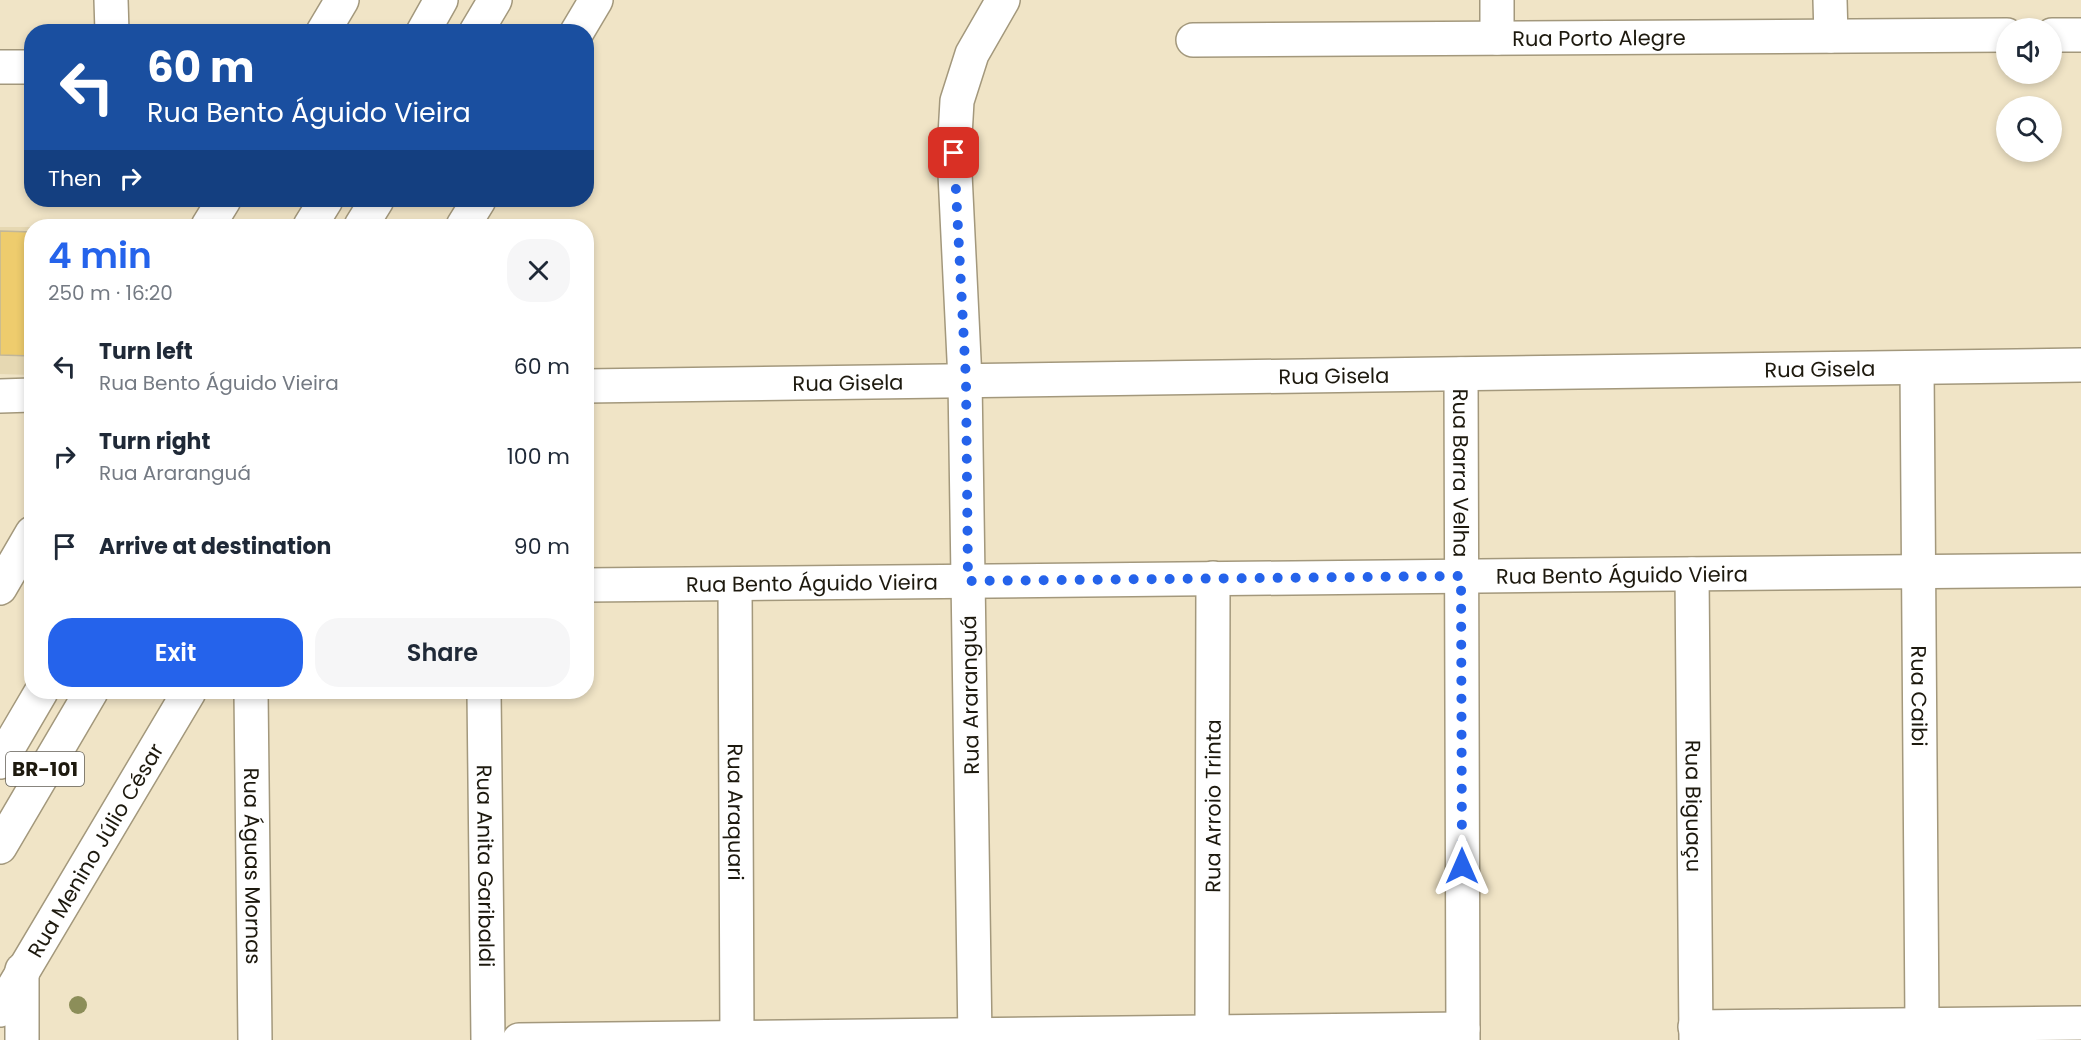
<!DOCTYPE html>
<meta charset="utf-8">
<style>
:root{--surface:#fff;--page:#f6f6f7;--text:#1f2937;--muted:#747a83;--accent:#2563eb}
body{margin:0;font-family:Poppins,sans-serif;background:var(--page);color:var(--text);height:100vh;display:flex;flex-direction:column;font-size:22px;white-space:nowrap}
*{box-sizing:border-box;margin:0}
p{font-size:20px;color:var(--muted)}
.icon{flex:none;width:33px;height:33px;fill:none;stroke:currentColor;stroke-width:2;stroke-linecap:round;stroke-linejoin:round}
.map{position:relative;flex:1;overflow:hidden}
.details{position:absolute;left:24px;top:219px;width:570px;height:480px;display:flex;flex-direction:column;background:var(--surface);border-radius:24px;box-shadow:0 3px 9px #0003}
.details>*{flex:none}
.hud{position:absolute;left:24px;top:24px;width:570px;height:183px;border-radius:24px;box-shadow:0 3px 9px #0003;background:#1a4fa0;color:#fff;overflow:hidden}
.fabs{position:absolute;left:1996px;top:18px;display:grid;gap:12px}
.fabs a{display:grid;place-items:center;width:66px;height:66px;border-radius:50%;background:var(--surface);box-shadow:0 3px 9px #0003;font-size:30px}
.pin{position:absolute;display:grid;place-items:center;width:51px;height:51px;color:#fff;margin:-26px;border-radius:12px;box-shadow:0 3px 9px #0006}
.me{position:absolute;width:66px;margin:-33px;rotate:0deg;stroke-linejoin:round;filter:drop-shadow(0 0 4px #0008)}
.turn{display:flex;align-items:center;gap:21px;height:126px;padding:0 24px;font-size:27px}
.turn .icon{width:78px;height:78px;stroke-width:2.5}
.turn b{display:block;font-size:42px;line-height:51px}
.then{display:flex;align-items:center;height:57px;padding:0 24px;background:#0003;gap:12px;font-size:22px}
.round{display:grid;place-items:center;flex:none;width:63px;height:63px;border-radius:24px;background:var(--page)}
.summary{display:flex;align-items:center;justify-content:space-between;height:102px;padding:0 24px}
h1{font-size:36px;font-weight:600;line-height:45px;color:var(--accent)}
.primary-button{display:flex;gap:12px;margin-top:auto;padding:12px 24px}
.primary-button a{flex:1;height:69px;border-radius:24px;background:var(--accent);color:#fff;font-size:24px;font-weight:600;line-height:69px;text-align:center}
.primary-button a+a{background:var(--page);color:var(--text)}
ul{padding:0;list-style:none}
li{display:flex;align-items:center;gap:18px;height:90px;padding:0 24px}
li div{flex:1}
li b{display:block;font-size:22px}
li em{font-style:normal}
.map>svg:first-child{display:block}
.built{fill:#e6d8b2}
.building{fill:#eecc6d;stroke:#c1b699;stroke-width:1.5}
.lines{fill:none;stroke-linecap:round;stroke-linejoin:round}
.street-casing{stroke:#a3987c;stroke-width:36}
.primary-casing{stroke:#a3987c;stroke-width:36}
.highway-casing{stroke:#a3987c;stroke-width:36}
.street{stroke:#fff;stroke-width:33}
.primary{stroke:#fff;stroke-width:33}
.highway{stroke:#fff;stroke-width:33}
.tree{fill:#8c8e59}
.route{stroke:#2563eb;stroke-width:10;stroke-dasharray:0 18}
.labels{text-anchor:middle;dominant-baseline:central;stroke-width:6;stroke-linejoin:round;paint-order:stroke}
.shield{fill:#fff;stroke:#615e56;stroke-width:1.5}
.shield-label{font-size:20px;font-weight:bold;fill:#1d190e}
.street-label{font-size:21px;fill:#1d190e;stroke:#fff}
</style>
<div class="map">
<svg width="2081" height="1040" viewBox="0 0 2081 1040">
<rect width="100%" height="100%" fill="#f0e4c6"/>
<!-- built -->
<path class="built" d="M0,227H31V375L0,374Z"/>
<!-- building -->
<path class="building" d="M0,231L32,232V356L0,355Z"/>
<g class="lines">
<!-- street casing -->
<g class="street-casing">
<g id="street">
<path d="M111,0L112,32"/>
<path d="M1497,0V38"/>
<path d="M1830,0L1831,36"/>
<path d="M2052,35H2081"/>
<path id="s1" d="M1193,40L2007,35"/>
<path d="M0,67H32"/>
<path id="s2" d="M1917,368L1922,1024"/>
<path id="s3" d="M1461,374L1463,1040"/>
<path id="s4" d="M586,386L2081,365"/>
<path d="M0,396L32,395"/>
<path id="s5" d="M1692,574L1696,1040"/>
<path id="s6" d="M735,584L737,1040"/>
<path id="s7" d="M586,585L2081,570"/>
<path id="s8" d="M251,692L255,1040"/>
<path id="s9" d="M484,692L488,1040"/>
<path d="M22,970V1040"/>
<path d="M1695,1027L2081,1023"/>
<path id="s10" d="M1212,1032L1213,578"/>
<path d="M519,1040L1463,1029"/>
<path d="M975,1040L965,380L954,153L957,101L972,54L1003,0"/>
</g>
</g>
<!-- primary casing -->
<g class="primary-casing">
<g id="primary">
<path d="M323,32L342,0"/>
<path d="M577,32L596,0"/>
<path d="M208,226L224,200"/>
<path d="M463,226L479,200"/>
<path d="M0,588L32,533"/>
<path id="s11" d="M0,1010L189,692"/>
</g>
</g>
<!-- highway casing -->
<g class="highway-casing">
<g id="highway">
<path d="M423,32L441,0"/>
<path d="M476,32L495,0"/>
<path d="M310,226L326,200"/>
<path d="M361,226L377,200"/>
<path d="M0,762L41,692"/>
<path d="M0,847L91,692"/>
</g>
</g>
<!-- street -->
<use href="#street" class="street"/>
<!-- primary -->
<use href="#primary" class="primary"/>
<!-- highway -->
<use href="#highway" class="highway"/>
</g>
<!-- trees -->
<circle class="tree" cx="78" cy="1005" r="9"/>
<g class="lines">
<!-- route -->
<path class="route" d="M954,153L966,380L968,581L1461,576L1462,866"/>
</g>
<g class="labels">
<!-- shield labels -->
<rect class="shield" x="6" y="752" width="78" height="34" rx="4.5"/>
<g class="shield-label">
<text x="45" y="769">BR-101</text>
</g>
<!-- street labels -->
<g class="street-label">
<text stroke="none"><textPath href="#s1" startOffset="406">Rua Porto Alegre</textPath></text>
<text stroke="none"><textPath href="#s4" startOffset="1234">Rua Gisela</textPath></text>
<text stroke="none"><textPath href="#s4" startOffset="748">Rua Gisela</textPath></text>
<text stroke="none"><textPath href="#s4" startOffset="262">Rua Gisela</textPath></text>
<text stroke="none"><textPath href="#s3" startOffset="99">Rua Barra Velha</textPath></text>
<text stroke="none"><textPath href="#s7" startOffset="1036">Rua Bento Águido Vieira</textPath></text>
<text stroke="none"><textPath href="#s7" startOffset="226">Rua Bento Águido Vieira</textPath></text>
<text transform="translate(970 695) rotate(-91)">Rua Araranguá</text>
<text stroke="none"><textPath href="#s2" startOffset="328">Rua Caibi</textPath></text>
<text stroke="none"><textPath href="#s10" startOffset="226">Rua Arroio Trinta</textPath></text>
<text stroke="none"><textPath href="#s5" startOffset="232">Rua Biguaçu</textPath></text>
<text stroke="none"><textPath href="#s6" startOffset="228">Rua Araquari</textPath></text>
<text stroke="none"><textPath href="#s11" startOffset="186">Rua Menino Júlio César</textPath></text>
<text stroke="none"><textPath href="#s8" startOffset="174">Rua Águas Mornas</textPath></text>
<text stroke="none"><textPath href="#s9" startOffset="174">Rua Anita Garibaldi</textPath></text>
</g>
</g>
</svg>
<div class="fabs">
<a><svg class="icon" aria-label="sound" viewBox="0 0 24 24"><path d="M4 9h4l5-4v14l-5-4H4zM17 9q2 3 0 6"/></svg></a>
<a><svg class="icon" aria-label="search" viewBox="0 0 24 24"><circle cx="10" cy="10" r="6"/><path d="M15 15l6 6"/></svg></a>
</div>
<div class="pin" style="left:954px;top:153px;background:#d93025"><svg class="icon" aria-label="arrive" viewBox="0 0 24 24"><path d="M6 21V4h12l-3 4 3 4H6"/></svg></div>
<svg class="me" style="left:1462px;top:866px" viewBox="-20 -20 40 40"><path d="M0-17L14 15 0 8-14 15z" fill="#2563eb" stroke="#fff" stroke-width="4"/></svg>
<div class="hud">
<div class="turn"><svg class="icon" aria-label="left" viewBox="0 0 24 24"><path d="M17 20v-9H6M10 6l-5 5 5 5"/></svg><div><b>60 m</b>Rua Bento Águido Vieira</div></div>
<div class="then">Then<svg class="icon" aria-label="right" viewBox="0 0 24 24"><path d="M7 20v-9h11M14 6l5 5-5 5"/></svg></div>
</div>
<section class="details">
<div class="summary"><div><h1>4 min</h1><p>250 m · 16:20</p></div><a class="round"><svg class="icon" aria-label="close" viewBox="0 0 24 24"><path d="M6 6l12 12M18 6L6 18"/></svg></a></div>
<ul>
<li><svg class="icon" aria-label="left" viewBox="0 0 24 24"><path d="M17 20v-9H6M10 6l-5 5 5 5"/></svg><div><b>Turn left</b><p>Rua Bento Águido Vieira</p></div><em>60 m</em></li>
<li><svg class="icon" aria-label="right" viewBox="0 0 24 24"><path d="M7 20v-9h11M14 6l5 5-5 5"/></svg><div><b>Turn right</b><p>Rua Araranguá</p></div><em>100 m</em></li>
<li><svg class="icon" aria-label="arrive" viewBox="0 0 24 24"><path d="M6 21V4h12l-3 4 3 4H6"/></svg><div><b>Arrive at destination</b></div><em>90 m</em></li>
</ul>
<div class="primary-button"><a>Exit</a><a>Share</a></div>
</section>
</div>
